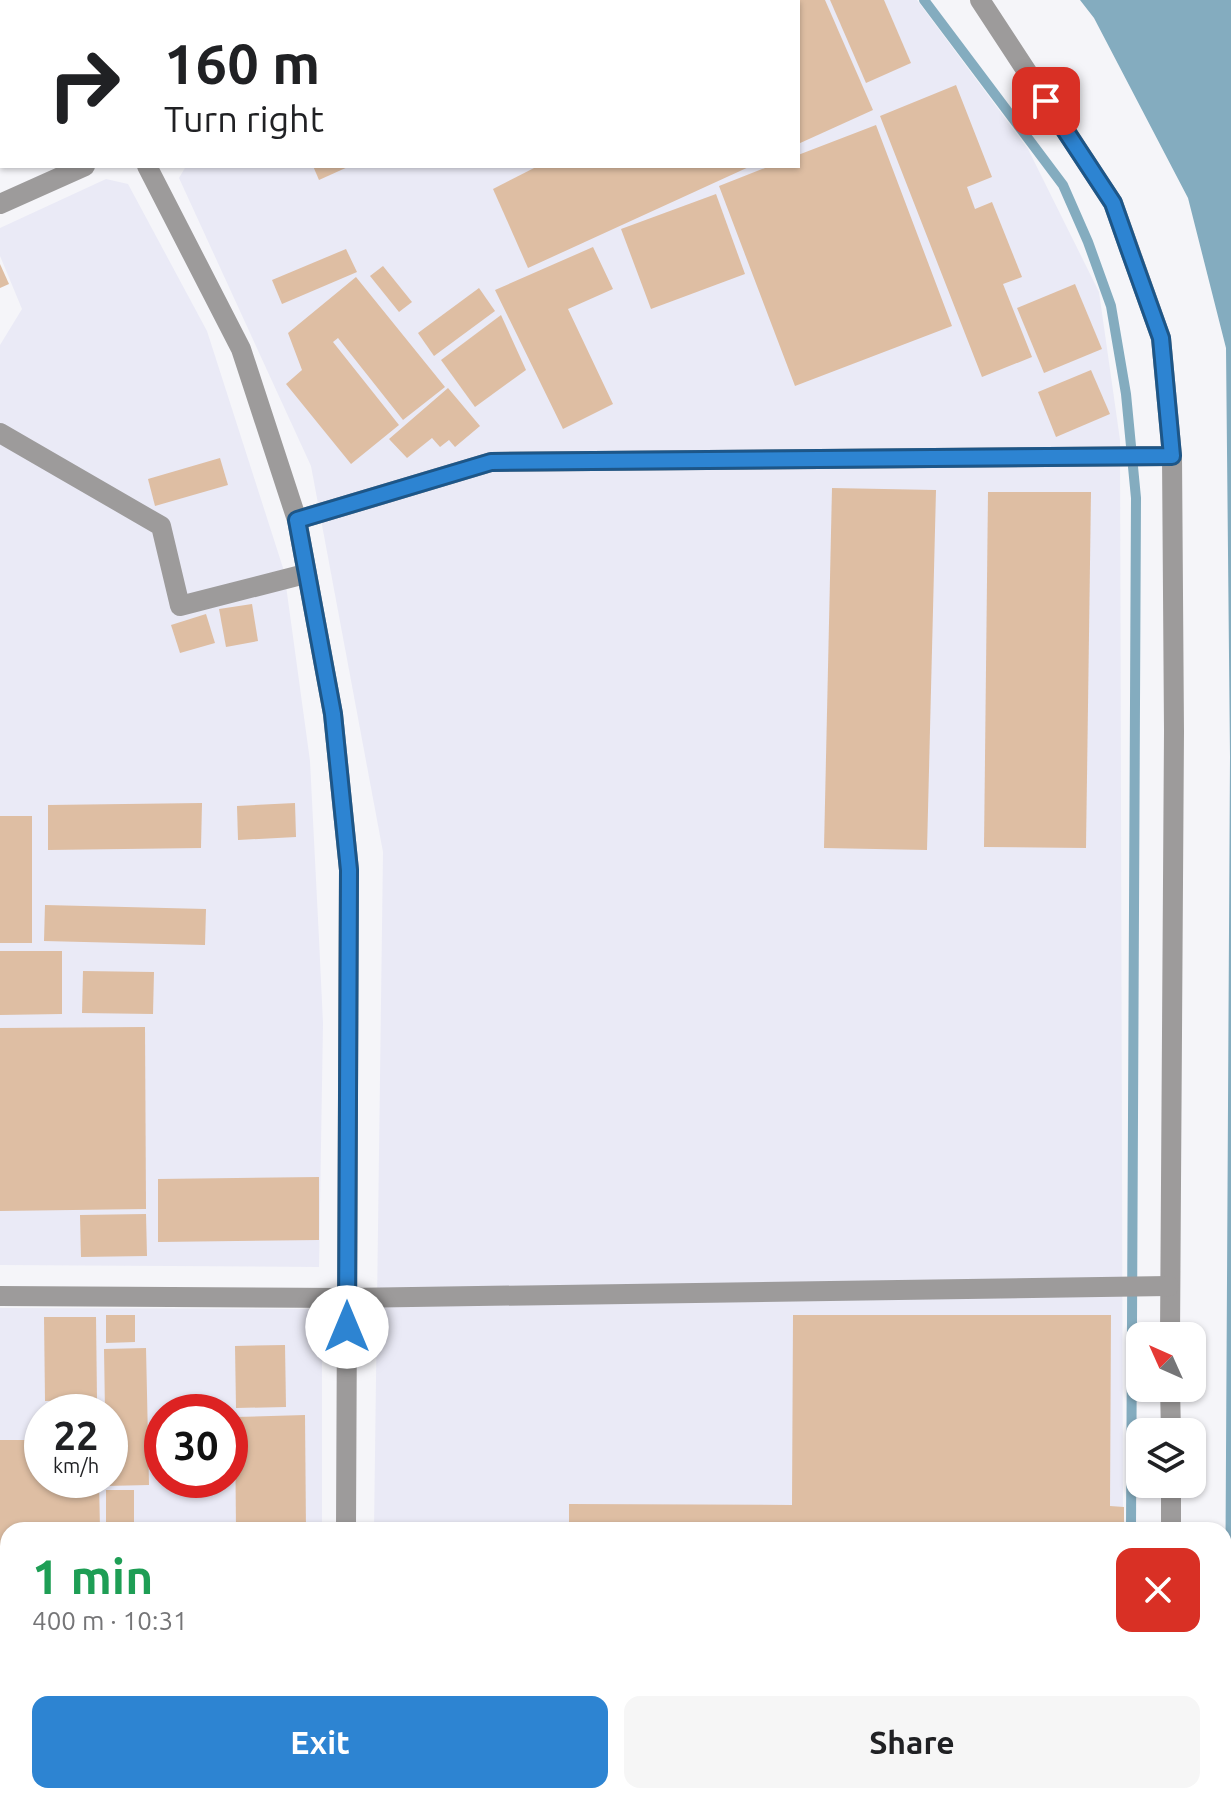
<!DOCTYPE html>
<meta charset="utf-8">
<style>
:root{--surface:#fff;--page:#f6f6f6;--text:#202124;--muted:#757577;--accent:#2d84d2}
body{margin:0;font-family:Ubuntu,sans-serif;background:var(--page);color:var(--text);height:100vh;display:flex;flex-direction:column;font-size:30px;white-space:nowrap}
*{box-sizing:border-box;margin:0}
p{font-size:26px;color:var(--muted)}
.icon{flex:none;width:44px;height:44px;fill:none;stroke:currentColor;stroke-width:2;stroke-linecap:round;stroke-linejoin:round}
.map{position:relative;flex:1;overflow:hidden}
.side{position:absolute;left:0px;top:1522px;width:1232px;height:282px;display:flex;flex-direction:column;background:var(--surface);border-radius:24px 24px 0 0;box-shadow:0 2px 6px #0004}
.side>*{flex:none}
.hud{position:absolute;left:0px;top:0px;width:800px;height:168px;box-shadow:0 2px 6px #0004;background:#fff;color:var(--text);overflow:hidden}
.needle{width:52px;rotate:315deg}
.controls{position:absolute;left:1126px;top:1322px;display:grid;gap:16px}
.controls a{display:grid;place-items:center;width:80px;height:80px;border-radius:16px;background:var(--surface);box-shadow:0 2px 6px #0004;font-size:40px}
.speed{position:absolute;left:24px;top:1394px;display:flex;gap:16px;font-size:40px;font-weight:700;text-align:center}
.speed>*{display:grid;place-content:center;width:104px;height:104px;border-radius:50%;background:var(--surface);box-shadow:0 2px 6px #0004;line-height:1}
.speed small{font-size:20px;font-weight:400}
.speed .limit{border:12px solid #d22;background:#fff;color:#111}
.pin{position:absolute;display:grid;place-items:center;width:68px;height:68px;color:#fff;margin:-34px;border-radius:16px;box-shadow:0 4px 12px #0006}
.me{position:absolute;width:88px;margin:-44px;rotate:0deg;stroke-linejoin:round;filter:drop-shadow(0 0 6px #0008)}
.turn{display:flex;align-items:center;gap:28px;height:168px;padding:0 32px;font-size:36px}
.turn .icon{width:104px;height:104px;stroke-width:2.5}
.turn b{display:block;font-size:56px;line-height:68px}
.round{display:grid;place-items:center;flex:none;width:84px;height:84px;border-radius:16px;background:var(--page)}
.headline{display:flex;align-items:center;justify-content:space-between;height:136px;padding:0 32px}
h1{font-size:48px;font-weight:700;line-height:60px;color:#1e9e55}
.primary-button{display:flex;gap:16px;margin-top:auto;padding:16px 32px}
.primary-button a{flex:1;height:92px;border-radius:16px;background:var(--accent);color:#fff;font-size:32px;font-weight:700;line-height:92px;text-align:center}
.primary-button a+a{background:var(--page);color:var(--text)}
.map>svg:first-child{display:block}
.built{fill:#eaeaf6;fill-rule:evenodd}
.water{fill:#84acbf}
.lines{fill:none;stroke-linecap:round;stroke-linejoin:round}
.stream{stroke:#84acbf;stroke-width:10}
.building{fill:#debea3}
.minor{stroke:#9d9b9b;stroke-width:20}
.route-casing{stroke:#1d5688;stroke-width:20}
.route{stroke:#2d84d2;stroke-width:14}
</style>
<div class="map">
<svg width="1231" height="1803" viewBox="0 0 1231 1803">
<rect width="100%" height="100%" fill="#f5f5f9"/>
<!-- built -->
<g class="built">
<path d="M503,0H917L1028,149L1099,292L1120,440L1123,1530H374L383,852L311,466L179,178L186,166H798V2H498Z"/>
<path d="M106,179L128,184L207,331L284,571L310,761L319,939L323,1023L319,1267L0,1265V345L22,309L0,256V228Z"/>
<path d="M0,1308L311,1309L322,1324V1530H8V1796H322V1803H0ZM42,1412H110V1480H42ZM162,1412H230V1480H162Z"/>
<rect x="374" y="1796" width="748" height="7"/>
</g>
<!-- water -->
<path class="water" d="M1080,0H1231V1803H1224L1230,757L1226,348L1188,198L1094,18Z"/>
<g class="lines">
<!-- stream -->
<g class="stream">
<path d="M924,0L1063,185L1088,242L1111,306L1126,394L1136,498L1131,1530"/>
<path d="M1131,1796V1803"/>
</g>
</g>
<!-- building -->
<g class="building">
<path d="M798,0H825L873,110L798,144Z"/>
<path d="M830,0H884L911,63L866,83Z"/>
<path d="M956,85L992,177L967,187L975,209L992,202L1022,277L1003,284L1032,357L982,377L880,116Z"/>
<path d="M876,125L952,326L795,386L719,186L770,166H798V155Z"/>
<path d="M313,166H350L319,180Z"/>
<path d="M538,166H751L528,268L493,189Z"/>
<path d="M716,194L745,274L651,309L621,229Z"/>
<path d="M593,247L613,289L568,309L613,404L563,429L495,290Z"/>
<path d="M346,249L357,272L282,304L272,280Z"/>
<path d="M0,264L9,284L0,288Z"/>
<path d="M383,266L412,302L399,312L370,276Z"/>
<path d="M356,277L445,387L403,420L338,338L333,342L399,425L351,464L286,384L302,370L288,333Z"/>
<path d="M1075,284L1102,349L1044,373L1017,308Z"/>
<path d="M479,288L495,311L434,356L418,333Z"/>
<path d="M501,315L526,370L475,407L441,360Z"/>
<path d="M1091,370L1110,414L1056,437L1038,392Z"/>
<path d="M448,388L480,426L455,447L449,440L440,447L432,438L407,458L389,439Z"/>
<path d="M220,458L228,485L155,506L148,479Z"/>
<path d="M832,488L936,490L927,850L824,848Z"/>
<path d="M988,492H1091L1086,848L984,847Z"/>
<path d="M252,604L258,641L226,647L219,609Z"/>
<path d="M206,614L215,643L180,653L171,625Z"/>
<path d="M202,803L201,848L48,850V805Z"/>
<path d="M295,803L296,837L238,840L237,806Z"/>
<rect x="0" y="816" width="32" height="127"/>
<path d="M45,905L206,909L205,945L44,941Z"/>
<path d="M0,951H62V1014L0,1015Z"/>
<path d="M83,971L154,972L153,1014L82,1013Z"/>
<path d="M145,1027L146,1209L0,1211V1028Z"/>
<path d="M319,1177V1240L158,1242V1179Z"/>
<path d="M146,1214L147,1256L81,1257L80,1215Z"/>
<path d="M106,1315H135V1342L106,1343Z"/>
<path d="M793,1315H1111L1110,1506L1124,1507V1530H569V1504L792,1505Z"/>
<path d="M44,1317H96L97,1400L45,1401Z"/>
<path d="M285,1345L286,1407L236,1408L235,1346Z"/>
<path d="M146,1348L149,1485L106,1486V1480H110V1412H105L104,1349Z"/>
<path d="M305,1415L306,1530H236L235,1417Z"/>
<path d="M0,1440H42V1480H99L100,1530H8V1628H0Z"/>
<rect x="106" y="1490" width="28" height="40"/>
</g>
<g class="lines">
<!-- minor -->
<g class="minor">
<path d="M27,0L29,2"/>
<path d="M980,0L1113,203L1161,338L1172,456L1174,731L1170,1336"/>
<path d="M439,2L444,0"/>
<path d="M147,166L241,349L297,520L333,714L349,870L346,1530"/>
<path d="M0,204L85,166"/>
<path d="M0,433L161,526L180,606L305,574"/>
<path d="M297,520L491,462L1172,456"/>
<path d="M0,1296L347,1298L1169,1286"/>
<path d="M1170,1388L1171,1432"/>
<path d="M1171,1484V1530"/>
<path d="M1174,1796V1803"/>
<path d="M346,1803V1796"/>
</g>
</g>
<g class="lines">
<!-- route casing -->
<g class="route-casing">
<path id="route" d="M347,1327L349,870L333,714L297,520L491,462L1172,456L1161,338L1132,257L1113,203L1046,101"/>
</g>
<!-- route -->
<use href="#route" class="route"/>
</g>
</svg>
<div class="controls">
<a><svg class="needle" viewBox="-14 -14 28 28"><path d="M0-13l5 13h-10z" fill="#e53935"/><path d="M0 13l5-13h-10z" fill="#757577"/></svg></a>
<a><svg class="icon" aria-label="layers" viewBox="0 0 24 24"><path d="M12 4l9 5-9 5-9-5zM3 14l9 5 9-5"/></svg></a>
</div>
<div class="speed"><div>22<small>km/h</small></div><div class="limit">30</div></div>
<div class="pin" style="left:1046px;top:101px;background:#d93025"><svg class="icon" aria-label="arrive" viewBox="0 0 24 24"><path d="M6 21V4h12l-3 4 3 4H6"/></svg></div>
<svg class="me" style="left:347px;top:1327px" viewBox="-20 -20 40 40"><circle r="19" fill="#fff"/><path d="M0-13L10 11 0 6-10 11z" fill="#2d84d2"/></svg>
<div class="hud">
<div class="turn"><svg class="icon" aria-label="right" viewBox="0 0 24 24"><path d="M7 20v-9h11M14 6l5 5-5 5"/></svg><div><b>160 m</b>Turn right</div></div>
</div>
<section class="side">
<div class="headline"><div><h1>1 min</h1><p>400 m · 10:31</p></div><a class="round" style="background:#d93025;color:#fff"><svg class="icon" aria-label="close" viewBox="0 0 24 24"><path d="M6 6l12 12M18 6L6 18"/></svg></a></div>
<div class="primary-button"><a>Exit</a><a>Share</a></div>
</section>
</div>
